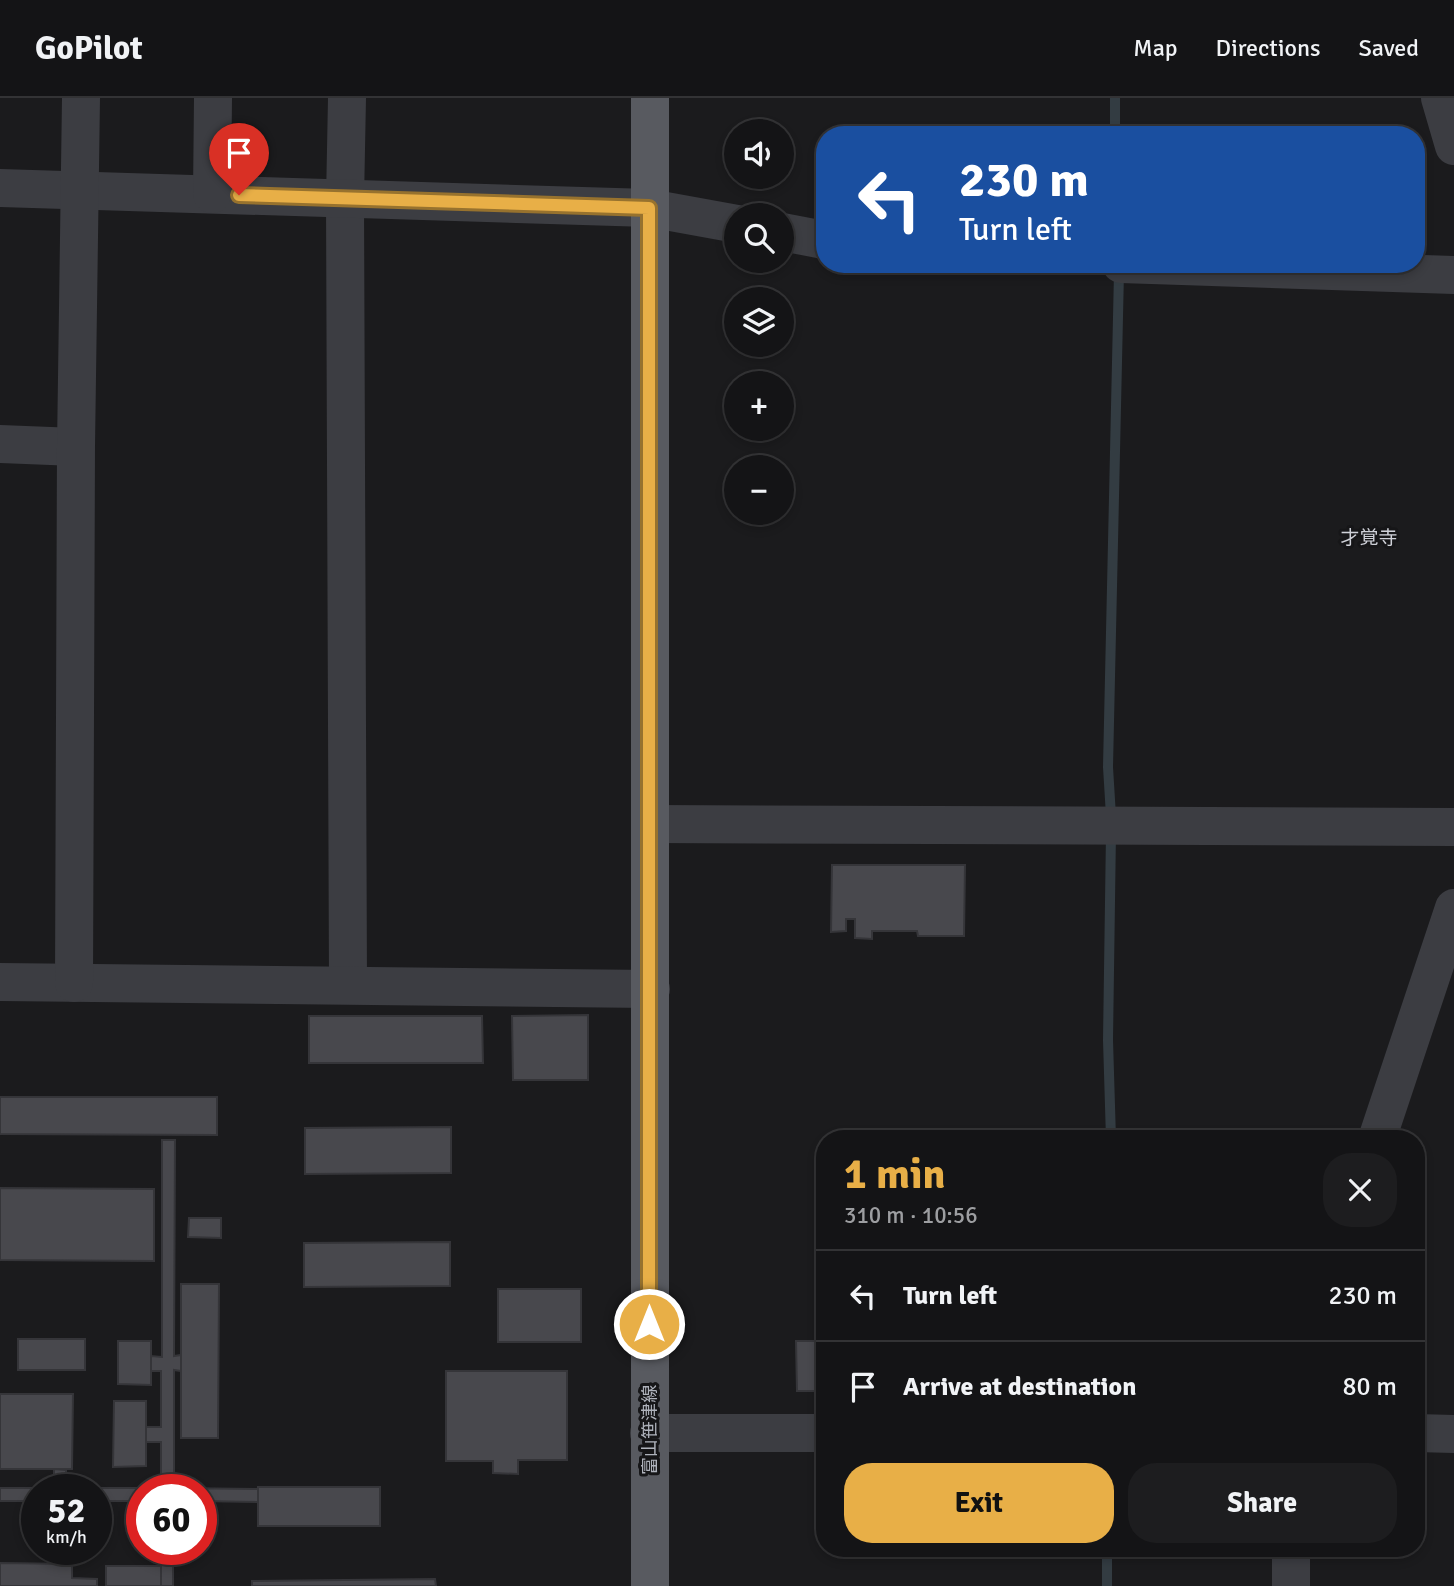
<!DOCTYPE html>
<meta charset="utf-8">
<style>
:root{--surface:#141416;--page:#1d1d1f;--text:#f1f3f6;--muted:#9d9ea1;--line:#333335;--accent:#e8af47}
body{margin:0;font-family:Signika,"Noto Sans JP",sans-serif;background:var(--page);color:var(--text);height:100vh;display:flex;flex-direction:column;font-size:26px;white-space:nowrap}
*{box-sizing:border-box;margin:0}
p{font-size:23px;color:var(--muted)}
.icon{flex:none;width:38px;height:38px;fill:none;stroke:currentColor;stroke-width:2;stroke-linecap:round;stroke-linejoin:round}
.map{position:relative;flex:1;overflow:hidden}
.panel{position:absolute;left:816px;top:1032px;width:609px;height:427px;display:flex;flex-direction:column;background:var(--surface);border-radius:28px;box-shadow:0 4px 10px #0003,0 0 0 2px var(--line)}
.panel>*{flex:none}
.banner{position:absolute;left:816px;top:28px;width:609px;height:147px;border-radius:28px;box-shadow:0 4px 10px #0003,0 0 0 2px var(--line);background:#1a4fa0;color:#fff;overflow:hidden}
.tools{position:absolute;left:724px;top:21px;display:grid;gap:14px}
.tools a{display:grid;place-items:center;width:70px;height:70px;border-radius:50%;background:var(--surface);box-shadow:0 4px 10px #0003,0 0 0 2px var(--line);font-size:35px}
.speed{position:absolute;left:21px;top:1376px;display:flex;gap:14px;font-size:35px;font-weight:700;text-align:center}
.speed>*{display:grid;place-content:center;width:91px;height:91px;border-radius:50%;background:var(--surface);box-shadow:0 4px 10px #0003,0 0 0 2px var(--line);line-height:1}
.speed small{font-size:18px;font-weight:400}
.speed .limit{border:10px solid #d22;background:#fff;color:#111}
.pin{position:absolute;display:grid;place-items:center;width:60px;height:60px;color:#fff;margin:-72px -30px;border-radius:50% 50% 50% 0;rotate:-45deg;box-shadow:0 0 7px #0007}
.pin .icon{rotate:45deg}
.me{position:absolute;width:77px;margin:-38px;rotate:0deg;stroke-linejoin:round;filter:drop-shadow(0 0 5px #0008)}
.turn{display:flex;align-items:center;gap:24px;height:147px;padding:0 28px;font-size:32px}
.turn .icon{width:91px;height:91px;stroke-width:2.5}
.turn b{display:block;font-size:49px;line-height:60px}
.round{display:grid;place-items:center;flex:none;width:74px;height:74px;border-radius:28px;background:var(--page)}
.headline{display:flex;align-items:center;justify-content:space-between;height:119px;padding:0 28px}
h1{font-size:42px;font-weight:700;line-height:52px;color:var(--accent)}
.cta{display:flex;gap:14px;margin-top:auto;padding:14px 28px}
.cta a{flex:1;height:80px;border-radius:28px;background:var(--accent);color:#111;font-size:28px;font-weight:700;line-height:80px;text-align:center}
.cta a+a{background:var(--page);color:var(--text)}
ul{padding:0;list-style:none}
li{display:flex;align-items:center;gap:21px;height:91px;padding:0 28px;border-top:2px solid var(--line)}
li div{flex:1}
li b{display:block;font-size:26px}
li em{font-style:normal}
header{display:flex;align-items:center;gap:42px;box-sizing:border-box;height:98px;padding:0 35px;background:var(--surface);border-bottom:2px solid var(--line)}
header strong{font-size:33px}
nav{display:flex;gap:38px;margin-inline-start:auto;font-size:24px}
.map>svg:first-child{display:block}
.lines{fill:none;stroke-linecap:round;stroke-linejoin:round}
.stream{stroke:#333c42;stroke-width:10}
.building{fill:#48484d;stroke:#353539;stroke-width:2}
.minor{stroke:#3c3d42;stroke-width:38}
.major{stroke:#585a60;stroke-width:38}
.route-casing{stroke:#97722e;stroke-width:18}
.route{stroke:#e8af47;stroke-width:12}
.labels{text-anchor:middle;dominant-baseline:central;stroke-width:6;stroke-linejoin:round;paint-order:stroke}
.street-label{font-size:18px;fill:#aeb2bb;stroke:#161618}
.neighbourhood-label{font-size:19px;fill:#cfd1d8;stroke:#161618}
</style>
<header>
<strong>GoPilot</strong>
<nav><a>Map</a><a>Directions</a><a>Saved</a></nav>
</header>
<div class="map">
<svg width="1454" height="1488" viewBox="0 0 1454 1488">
<rect width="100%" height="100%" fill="#1b1b1d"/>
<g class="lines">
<!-- stream -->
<g class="stream">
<path d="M1115,0V37"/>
<path d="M1111,718L1108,669L1119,174"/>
<path d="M1111,1041L1108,942L1111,734"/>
<path d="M1107,1488V1451"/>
</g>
</g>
<!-- building -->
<g class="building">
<path d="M832,767H965L964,838H918L917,833H872V841L855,840V821H846V833L831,834Z"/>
<path d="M588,917V982H513L512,918Z"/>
<path d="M309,918H482L483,965H309Z"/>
<path d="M0,999H217V1037L0,1036Z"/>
<path d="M451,1029V1075L305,1076V1030Z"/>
<path d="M162,1042H175L174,1258L181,1257V1273L174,1272V1390L258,1391V1404L201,1403V1391H142V1403H96V1391H37V1403H0V1390H54V1371L66,1372V1390H161V1344H146V1329H161V1273H151V1258L162,1259Z"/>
<path d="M0,1090L154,1091V1163L0,1162Z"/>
<path d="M189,1120H221V1140L188,1139Z"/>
<path d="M450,1144V1188L304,1189V1145Z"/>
<path d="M181,1186H219L218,1340H181Z"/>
<rect x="498" y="1191" width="83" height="53"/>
<rect x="18" y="1241" width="67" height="31"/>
<path d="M118,1243H151V1287L118,1286Z"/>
<path d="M796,1243H824V1293H797Z"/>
<path d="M446,1273H567V1362H518V1376L493,1375V1363H446Z"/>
<path d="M0,1296H73L72,1371H0Z"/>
<path d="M114,1303H146V1368L113,1369Z"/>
<rect x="258" y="1389" width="122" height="39"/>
<rect x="161" y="1451" width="12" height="37"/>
<path d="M0,1465L72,1466V1480L97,1481V1488H0Z"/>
<rect x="106" y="1468" width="55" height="20"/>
<path d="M435,1481L436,1488H252V1483Z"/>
</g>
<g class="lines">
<!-- minor -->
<g class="minor">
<path d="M347,0L345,102L348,886"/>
<path d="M1440,0L1454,48"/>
<path d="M0,90L649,110L737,126"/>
<path d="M212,96L213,0"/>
<path d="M782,134L824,142"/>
<path d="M1121,166L1454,177"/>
<path d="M0,346L76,349"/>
<path d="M650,726L1454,729"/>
<path d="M0,884L651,891"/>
<path d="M74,885L76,349L81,0"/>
<path d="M1377,1041L1454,810"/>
<path d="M649,1335H824"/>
<path d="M1416,1335L1454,1336"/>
<path d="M1291,1488V1451"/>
</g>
<!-- major -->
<path class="major" d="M650,0V1488"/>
</g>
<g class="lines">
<!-- route casing -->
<g class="route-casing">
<path id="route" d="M239,97L649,110V1226"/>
</g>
<!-- route -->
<use href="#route" class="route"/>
</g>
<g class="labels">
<!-- street labels -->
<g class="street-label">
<text transform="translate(650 1332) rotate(-90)">富山笹津線</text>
</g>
<!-- neighbourhood labels -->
<g class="neighbourhood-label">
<text x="1369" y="440">才覚寺</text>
</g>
</g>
</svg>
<div class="tools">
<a><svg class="icon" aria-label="sound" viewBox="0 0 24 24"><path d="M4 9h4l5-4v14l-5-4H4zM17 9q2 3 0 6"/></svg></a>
<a><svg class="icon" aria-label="search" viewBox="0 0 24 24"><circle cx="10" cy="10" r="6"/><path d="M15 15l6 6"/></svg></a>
<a><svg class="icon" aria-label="layers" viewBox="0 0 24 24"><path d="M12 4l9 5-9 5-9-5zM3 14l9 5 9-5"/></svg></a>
<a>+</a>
<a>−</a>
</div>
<div class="speed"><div>52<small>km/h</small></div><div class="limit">60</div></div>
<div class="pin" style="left:239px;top:97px;background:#d93025"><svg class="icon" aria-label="arrive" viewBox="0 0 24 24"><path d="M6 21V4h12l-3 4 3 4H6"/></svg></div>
<svg class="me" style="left:649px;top:1226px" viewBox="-20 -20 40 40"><circle r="17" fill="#e8af47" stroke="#fff" stroke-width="3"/><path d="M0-11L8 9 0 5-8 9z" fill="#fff"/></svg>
<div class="banner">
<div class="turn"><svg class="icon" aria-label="left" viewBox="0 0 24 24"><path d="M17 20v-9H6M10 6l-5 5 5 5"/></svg><div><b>230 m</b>Turn left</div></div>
</div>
<section class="panel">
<div class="headline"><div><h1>1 min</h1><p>310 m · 10:56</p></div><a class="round"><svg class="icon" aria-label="close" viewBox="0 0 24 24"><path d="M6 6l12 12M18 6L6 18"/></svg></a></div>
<ul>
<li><svg class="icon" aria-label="left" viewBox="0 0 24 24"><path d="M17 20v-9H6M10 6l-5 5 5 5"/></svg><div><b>Turn left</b></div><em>230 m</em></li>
<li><svg class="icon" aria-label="arrive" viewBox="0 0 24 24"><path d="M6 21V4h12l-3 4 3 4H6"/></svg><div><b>Arrive at destination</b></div><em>80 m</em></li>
</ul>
<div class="cta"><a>Exit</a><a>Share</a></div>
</section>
</div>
